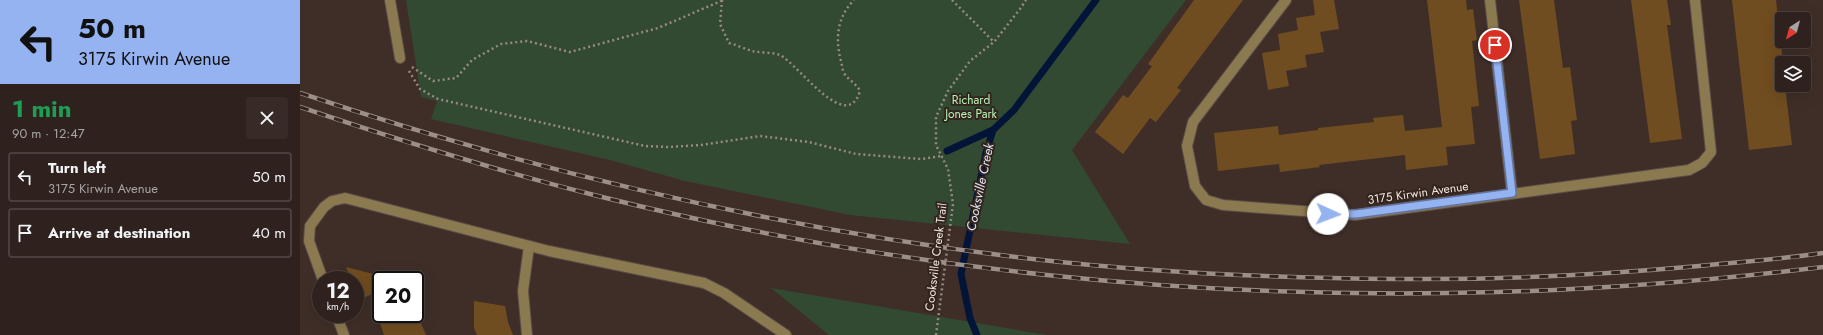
<!DOCTYPE html>
<meta charset="utf-8">
<style>
:root{--surface:#2f221e;--page:#372a27;--text:#f1f3f6;--muted:#a7a4a4;--line:#4a3f3c}
body{margin:0;font-family:Jost,sans-serif;background:var(--page);color:var(--text);height:100vh;display:flex;flex-direction:column;font-size:15px;white-space:nowrap}
*{box-sizing:border-box;margin:0}
p{font-size:13px;color:var(--muted)}
.icon{flex:none;width:22px;height:22px;fill:none;stroke:currentColor;stroke-width:2;stroke-linecap:round;stroke-linejoin:round}
.map{position:relative;flex:1;overflow:hidden}
.drawer{display:flex;flex-direction:column;background:var(--surface);width:300px}
.drawer>*{flex:none}
.banner{background:#95b2f1;color:#111;overflow:hidden}
.needle{width:26px;rotate:216deg}
.tools{position:absolute;left:1475px;top:12px;display:grid;gap:8px}
.tools a{display:grid;place-items:center;width:36px;height:36px;border-radius:4px;background:var(--surface);box-shadow:0 4px 16px #0002,0 0 0 1px var(--line);font-size:20px}
.speed{position:absolute;left:12px;top:271px;display:flex;gap:8px;font-size:20px;font-weight:700;text-align:center}
.speed>*{display:grid;place-content:center;width:52px;height:52px;border-radius:50%;background:var(--surface);box-shadow:0 4px 16px #0002,0 0 0 1px var(--line);line-height:1}
.speed small{font-size:10px;font-weight:400}
.speed .limit{border:2px solid #111;border-radius:6px;background:#fff;color:#111}
.pin{position:absolute;display:grid;place-items:center;width:34px;height:34px;color:#fff;margin:-17px;border:2px solid #fff;border-radius:50%;box-shadow:0 1px 4px #0007}
.me{position:absolute;width:44px;margin:-22px;rotate:92deg;stroke-linejoin:round;filter:drop-shadow(0 0 3px #0008)}
.turn{display:flex;align-items:center;gap:14px;height:84px;padding:0 12px;font-size:18px}
.turn .icon{width:52px;height:52px;stroke-width:2.5}
.turn b{display:block;font-size:28px;line-height:34px}
.round{display:grid;place-items:center;flex:none;width:42px;height:42px;border-radius:4px;background:var(--page)}
.overview{display:flex;align-items:center;justify-content:space-between;height:68px;padding:0 12px}
h1{font-size:24px;font-weight:700;line-height:30px;color:#1e9e55}
ul{padding:0;list-style:none}
li{display:flex;align-items:center;gap:12px;height:50px;margin:0 8px 6px;padding:0 4px;border:2px solid var(--line);border-radius:4px}
li div{flex:1}
li b{display:block;font-size:15px}
li em{font-style:normal}
main{display:flex;flex:1;min-height:0}
.map>svg:first-child{display:block}
.green{fill:#324932}
.lines{fill:none;stroke-linecap:round;stroke-linejoin:round}
.stream{stroke:#031439;stroke-width:7}
.building{fill:#704d20}
.minor-casing{stroke:#5b4b46;stroke-width:12}
.path{stroke:#978984;stroke-width:2.5;stroke-dasharray:2 3;stroke-linecap:butt}
.minor{stroke:#8b7950;stroke-width:10}
.rail-casing{stroke:#9c8e89;stroke-width:4.5}
.rail{stroke:#34241e;stroke-width:3;stroke-dasharray:9;stroke-linecap:butt}
.route-casing{stroke:#61749d;stroke-width:10}
.route{stroke:#95b2f1;stroke-width:7}
.labels{text-anchor:middle;dominant-baseline:central;stroke-width:4;stroke-linejoin:round;paint-order:stroke}
.park-label{font-size:12px;fill:#b7f6b6;stroke:#34241e}
.street-label{font-size:12px;fill:#f1e6e2;stroke:#34241e}
.water-label{font-size:13px;font-style:italic;fill:#dbe3f1;stroke:#34241e}
</style>
<main>
<section class="drawer">
<div class="banner">
<div class="turn"><svg class="icon" aria-label="left" viewBox="0 0 24 24"><path d="M17 20v-9H6M10 6l-5 5 5 5"/></svg><div><b>50 m</b>3175 Kirwin Avenue</div></div>
</div>
<div class="overview"><div><h1>1 min</h1><p>90 m · 12:47</p></div><a class="round"><svg class="icon" aria-label="close" viewBox="0 0 24 24"><path d="M6 6l12 12M18 6L6 18"/></svg></a></div>
<ul>
<li><svg class="icon" aria-label="left" viewBox="0 0 24 24"><path d="M17 20v-9H6M10 6l-5 5 5 5"/></svg><div><b>Turn left</b><p>3175 Kirwin Avenue</p></div><em>50 m</em></li>
<li><svg class="icon" aria-label="arrive" viewBox="0 0 24 24"><path d="M6 21V4h12l-3 4 3 4H6"/></svg><div><b>Arrive at destination</b></div><em>40 m</em></li>
</ul>
</section>
<div class="map">
<svg width="1523" height="335" viewBox="0 0 1523 335">
<rect width="100%" height="100%" fill="#3f2e28"/>
<!-- green -->
<g class="green">
<path d="M106,0H886L772,150L830,244L550,215L385,181L310,160L131,119L137,101L121,97Z"/>
<path d="M471,288L747,335H529Z"/>
</g>
<g class="lines">
<!-- stream -->
<g class="stream">
<path d="M647,151L693,130"/>
<path d="M677,335L670,318L661,274L686,153L693,130L714,110L796,0"/>
</g>
</g>
<!-- building -->
<g class="building">
<path d="M894,0H943L877,88L881,90L856,122L850,118L823,154L795,132L823,95L828,98L852,66L848,64Z"/>
<path d="M1013,0H1034L1039,29L1020,32L1024,52L1005,55L1007,67L986,71L989,86L968,90L962,53L980,50L978,34L998,30L996,18L1015,15Z"/>
<path d="M1127,0H1166L1167,10L1173,9L1177,40L1172,41L1179,106L1171,107L1175,144L1146,147L1148,165L1106,170L1105,155L1019,165L1020,167L980,172L979,164L918,171L914,133L978,126L979,135L1018,130V128L1074,122L1073,118L1103,115L1105,131L1142,127Z"/>
<path d="M1219,0H1254L1263,68L1270,67L1277,120L1271,121L1275,154L1240,159Z"/>
<path d="M1331,0H1367L1371,25H1367L1382,139L1350,143Z"/>
<path d="M1432,0H1476L1483,63L1482,85H1485L1492,145L1449,150Z"/>
<path d="M46,267L81,276V290L59,300L55,290V280H51Z"/>
<path d="M174,301L205,306L208,322L213,335H177L174,328Z"/>
<path d="M77,314H117L126,335H84Z"/>
</g>
<g class="lines">
<!-- minor casing -->
<g class="minor-casing">
<g id="minor">
<path d="M90,0L100,58"/>
<path d="M986,0L893,122L887,146L895,186L906,200L923,205L1055,215L1389,170L1402,163L1411,152L1395,0"/>
<path d="M1190,0L1212,193"/>
<path d="M23,280L9,241L10,226L24,207L32,201L45,198L249,251L404,283L424,293L486,335"/>
<path d="M36,314L44,335"/>
<path d="M227,335L223,291L229,246"/>
</g>
</g>
<!-- path -->
<g class="path">
<path d="M422,0L420,24L429,43C437,45 445,49 452,51C461,53 472,52 480,55C498,64 547,135 560,91C556,83 548,80 544,73C542,69 542,64 541,61C535,39 537,17 554,0"/>
<path d="M652,0L694,42"/>
<path d="M112,67L133,81L156,78L172,60L201,44L227,41L270,52L358,28L421,1"/>
<path d="M109,71L120,89L138,99L345,146L369,147L401,145L460,136L509,142L556,154L621,159L642,156"/>
<path d="M636,335L653,204L648,169L636,145V117L648,91L670,61L694,42L720,9L726,0"/>
</g>
<!-- minor -->
<use href="#minor" class="minor"/>
<!-- rail casing -->
<g class="rail-casing">
<g id="rail">
<path d="M0,93C238,173 483,230 733,259C854,273 976,278 1097,279C1198,280 1299,275 1399,266C1441,262 1482,259 1523,253"/>
<path d="M0,107C98,140 197,171 298,196C590,269 896,301 1198,292C1307,289 1415,280 1523,267"/>
</g>
</g>
<!-- rail -->
<use href="#rail" class="rail"/>
</g>
<g class="lines">
<!-- route casing -->
<g class="route-casing">
<path id="route" d="M1028,214H1056L1212,193L1195,45"/>
</g>
<!-- route -->
<use href="#route" class="route"/>
</g>
<g class="labels">
<!-- park labels -->
<g class="park-label">
<text x="671" y="100">Richard<tspan x="671" dy="14">Jones Park</tspan></text>
</g>
<!-- street labels -->
<g class="street-label">
<text transform="translate(1118 193) rotate(-8)">3175 Kirwin Avenue</text>
<text transform="translate(636 257) rotate(-83)">Cooksville Creek Trail</text>
</g>
<!-- water labels -->
<g class="water-label">
<text transform="translate(680 187) rotate(-78)">Cooksville Creek</text>
</g>
</g>
</svg>
<div class="tools">
<a><svg class="needle" viewBox="-14 -14 28 28"><path d="M0-13l5 13h-10z" fill="#e53935"/><path d="M0 13l5-13h-10z" fill="#a7a4a4"/></svg></a>
<a><svg class="icon" aria-label="layers" viewBox="0 0 24 24"><path d="M12 4l9 5-9 5-9-5zM3 14l9 5 9-5"/></svg></a>
</div>
<div class="speed"><div>12<small>km/h</small></div><div class="limit">20</div></div>
<div class="pin" style="left:1195px;top:45px;background:#d93025"><svg class="icon" aria-label="arrive" viewBox="0 0 24 24"><path d="M6 21V4h12l-3 4 3 4H6"/></svg></div>
<svg class="me" style="left:1028px;top:214px" viewBox="-20 -20 40 40"><circle r="19" fill="#fff"/><path d="M0-13L10 11 0 6-10 11z" fill="#95b2f1"/></svg>
</div>
</main>
